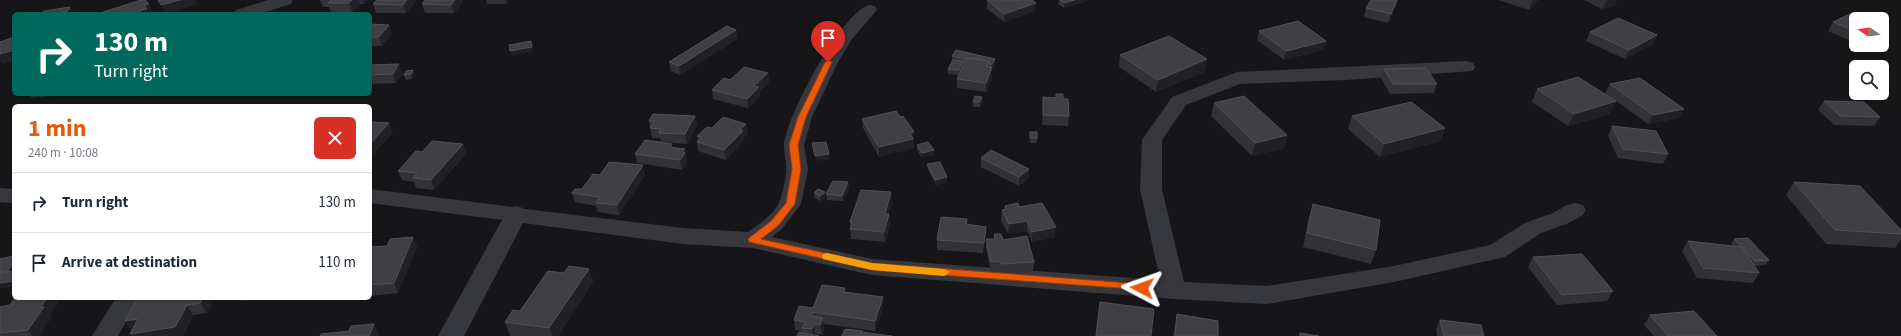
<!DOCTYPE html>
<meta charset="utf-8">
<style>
:root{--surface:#fff;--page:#f2f2f3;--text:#1f2937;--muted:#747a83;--line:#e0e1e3;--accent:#ea580c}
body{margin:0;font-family:"Source Sans 3",sans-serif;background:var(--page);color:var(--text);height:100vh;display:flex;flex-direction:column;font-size:15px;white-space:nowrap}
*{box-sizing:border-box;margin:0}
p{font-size:13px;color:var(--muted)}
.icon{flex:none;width:22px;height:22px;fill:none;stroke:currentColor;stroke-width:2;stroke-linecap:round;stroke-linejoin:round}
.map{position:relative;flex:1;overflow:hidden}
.panel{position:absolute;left:12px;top:104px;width:360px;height:196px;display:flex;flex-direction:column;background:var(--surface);border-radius:6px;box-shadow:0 1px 3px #0004}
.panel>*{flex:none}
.hud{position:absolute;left:12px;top:12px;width:360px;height:84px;border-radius:6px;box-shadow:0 1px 3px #0004;background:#00695c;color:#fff;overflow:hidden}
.needle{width:26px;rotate:283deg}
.controls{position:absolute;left:1849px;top:12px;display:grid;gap:8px}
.controls a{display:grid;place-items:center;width:40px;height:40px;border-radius:6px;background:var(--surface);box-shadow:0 1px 3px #0004;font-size:20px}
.pin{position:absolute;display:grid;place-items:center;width:34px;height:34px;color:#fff;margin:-41px -17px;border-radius:50% 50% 50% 0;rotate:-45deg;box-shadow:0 0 4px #0007}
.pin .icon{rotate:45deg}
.me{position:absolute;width:44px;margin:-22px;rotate:274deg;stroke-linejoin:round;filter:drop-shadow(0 0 3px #0008)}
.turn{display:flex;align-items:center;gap:14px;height:84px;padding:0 16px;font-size:18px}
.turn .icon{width:52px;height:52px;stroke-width:2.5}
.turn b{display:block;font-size:28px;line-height:34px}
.round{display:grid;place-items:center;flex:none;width:42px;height:42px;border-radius:6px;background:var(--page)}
.overview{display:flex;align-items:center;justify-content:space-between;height:68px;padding:0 16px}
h1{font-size:24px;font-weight:700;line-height:30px;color:var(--accent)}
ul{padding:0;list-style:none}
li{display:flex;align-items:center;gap:12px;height:60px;padding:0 16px;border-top:1px solid var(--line)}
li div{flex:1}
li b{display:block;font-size:15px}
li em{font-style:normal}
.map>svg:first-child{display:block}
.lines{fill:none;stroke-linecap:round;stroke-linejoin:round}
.minor{fill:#37383d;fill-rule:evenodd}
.wall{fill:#323236}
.shaded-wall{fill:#212124}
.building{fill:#3f3f44;stroke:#4f5156}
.route{fill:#ea580c;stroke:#983908}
.slow{fill:#f59e0b}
</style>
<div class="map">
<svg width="1901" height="336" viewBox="0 0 1901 336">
<rect width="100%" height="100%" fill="#161618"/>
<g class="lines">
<!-- minor -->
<g class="minor">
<path d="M268,0H293L291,4L259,14H233L236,10Z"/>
<path d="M869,5L875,6L877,10L852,39L838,62L812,117L804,145L808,169L801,204L782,229L772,237L872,259L1160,280L1140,189L1142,140L1172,97L1237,72L1466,61L1473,63L1475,67L1473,71L1346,80L1240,84L1186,105L1162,140V189L1184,282L1267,286L1394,266L1490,245L1525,223L1553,213L1567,205L1575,203L1583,205L1586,210L1583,215L1569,223L1541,233L1505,257L1394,282L1267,304L1174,299L872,275L753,248L683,244L523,223L464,336H438L502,220L370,203V189L513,207L517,206L525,209L683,228L748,232C759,224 773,215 779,203C782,197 787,174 786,167C786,160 784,153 784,146C785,118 842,12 869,5Z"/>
<path d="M0,188L14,189V203L0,202Z"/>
<path d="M116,298H140L118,336H92Z"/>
</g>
</g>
<!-- wall -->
<g class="wall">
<path d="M320,0H367L364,4H360L352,12H331L329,7H323Z"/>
<path d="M417,0L406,13H376L373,4Z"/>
<path d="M486,0H508L506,4H487Z"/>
<path d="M987,0L1035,11L1004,22L987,9Z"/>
<path d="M1059,0H1088V1L1064,8L1058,4Z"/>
<path d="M1371,0H1398L1396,5L1388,23L1364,17L1366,8Z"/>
<path d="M1498,0H1538L1529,10Z"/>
<path d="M1584,0H1617L1615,5L1602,9Z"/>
<path d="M463,2L454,13H425L422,4Z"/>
<path d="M1852,13L1856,36L1849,40L1828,31L1833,22Z"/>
<path d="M370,24L389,25L392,34L382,46H370Z"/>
<path d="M736,30L737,39L680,75L671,71L669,62Z"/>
<path d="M1259,31L1326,41L1323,50L1284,60L1257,40Z"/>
<path d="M1590,32L1657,35L1653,44L1625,59L1586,41Z"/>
<path d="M956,50L995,64L992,68V76L986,92L957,88V79L959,75L948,74V69L952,61V56Z"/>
<path d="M1120,55L1207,59L1204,72L1156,92L1119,67Z"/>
<path d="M370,65L403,73L396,83L370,84Z"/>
<path d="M1384,69L1437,84L1434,93L1390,94L1381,78Z"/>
<path d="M413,70L415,75L412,79L406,80L404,75Z"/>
<path d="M768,73L769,82L760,91V96L748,108L713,99L712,90L730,80Z"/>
<path d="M1610,84L1679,118L1648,124L1605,93Z"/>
<path d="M1537,89L1610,114L1568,126L1532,102Z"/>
<path d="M29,94H70L31,98Z"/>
<path d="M1056,94L1069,116L1068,126L1042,125L1043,97L1056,98Z"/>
<path d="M1824,101L1880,117L1874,126L1834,125L1818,110Z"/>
<path d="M973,102H982L980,107H973Z"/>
<path d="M1214,103L1287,135L1284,148L1252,156L1211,116Z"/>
<path d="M695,116L697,125L687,144L661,142L673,148L685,149L687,162L682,170L637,163L635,154L661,142L660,138H652L649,121Z"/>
<path d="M1352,116L1445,128L1440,141L1380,157L1348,129Z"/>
<path d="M900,117L914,132V148L879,157L863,128L862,119Z"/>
<path d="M746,124L748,134L744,137V140L726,160L698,151L697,142L698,141L697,136L712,128Z"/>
<path d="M1612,126L1668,154L1663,164L1618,158L1608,136Z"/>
<path d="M1030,132L1037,138V143H1030Z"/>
<path d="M463,144L466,154L434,190L416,188L414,182L402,180L398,171L422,152Z"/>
<path d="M917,145L934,155L922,158L917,150Z"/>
<path d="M981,158L1029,169V178L1019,186L981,167Z"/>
<path d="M927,164L947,182L936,185L928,169Z"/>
<path d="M600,175H645L619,215L598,212L596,206L575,202L572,193L582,189Z"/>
<path d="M848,182L849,188L843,201L827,200L826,194Z"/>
<path d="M1794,182L1901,230V239L1895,248L1826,244L1786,195Z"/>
<path d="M891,192L892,202L888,214H889L890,224L885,242L851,239L850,229L851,226L850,222Z"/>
<path d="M814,193L825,198L821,201L814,198Z"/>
<path d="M1313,204L1376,250L1371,264L1303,247L1309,217Z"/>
<path d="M1005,206L1019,207L1055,237L1032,242L1027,231L1008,234L1001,220L1002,210H1004Z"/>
<path d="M967,224L985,237L983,253L937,250V240Z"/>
<path d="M994,234L1034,262L1033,272L1001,274L1000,271L991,272L986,249V239H994Z"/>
<path d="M413,237L417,247L398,293L370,296V247L387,246Z"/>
<path d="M1734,239L1769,260L1765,265L1754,266L1759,273L1753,283L1697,278L1682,251L1688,241L1733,246L1731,244Z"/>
<path d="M1533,257L1613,291L1607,301L1557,305L1528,267Z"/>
<path d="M589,269L593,282L558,336H510L505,322L520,311L564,273Z"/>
<path d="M846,292L883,307L875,331L824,324V328L822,335L815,334V335L802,332V331L795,330L794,320L813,308Z"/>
<path d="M15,298H62L61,299H58L59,301L50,315L51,318L38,336H0V307L10,305Z"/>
<path d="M138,298L213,300L207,313L193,315L183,336H132L130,334L132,331L125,321Z"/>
<path d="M240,298H268L267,299L241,301Z"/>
<path d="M1177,314L1218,336H1173Z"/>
<path d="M1650,315L1717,336H1654L1644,325Z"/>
<path d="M1440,320L1484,336H1437L1436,330Z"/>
</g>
<!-- shaded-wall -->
<g class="shaded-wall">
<path d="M180,0H196L198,4L166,14L161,5Z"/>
<path d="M352,0H359L360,4L352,12L349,3Z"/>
<path d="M362,0H367L364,4Z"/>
<path d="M407,0H417L406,13L403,5Z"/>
<path d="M455,0H462L463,2L454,13L451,5Z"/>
<path d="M505,0H508L506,4Z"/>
<path d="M1075,0H1088V1L1064,8V3Z"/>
<path d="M1397,0H1398L1396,5L1388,23L1391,14Z"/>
<path d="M1533,0H1538L1529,10L1532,1Z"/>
<path d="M1608,0H1617L1615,5L1602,9L1606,1Z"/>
<path d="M1036,3L1035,11L1004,22V14Z"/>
<path d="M149,4L153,13L149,14H139V11L144,5Z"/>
<path d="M70,7L73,11L71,14H52Z"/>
<path d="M389,25L392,34L382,46L379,37Z"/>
<path d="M736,30L737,39L680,75L679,66Z"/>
<path d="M1856,30V36L1849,40L1855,31Z"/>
<path d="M1657,35L1653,44L1625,59L1629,50Z"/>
<path d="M531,41L533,52L512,56L510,51Z"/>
<path d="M1326,41L1323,50L1284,60L1286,51Z"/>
<path d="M14,50V61L2,64L0,60V54Z"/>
<path d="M995,59V64L992,68V76L986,92V83L991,69V65Z"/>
<path d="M1207,59L1204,72L1156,92L1158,80Z"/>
<path d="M963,61V65L959,75V70Z"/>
<path d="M399,64L403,73L396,83L393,74Z"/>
<path d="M413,70L415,75L412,79L411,74Z"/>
<path d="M768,73L769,82L760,91V96L748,108L747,99L754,86Z"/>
<path d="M982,97V102L980,107V102Z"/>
<path d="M1616,101L1610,114L1568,126L1574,114Z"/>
<path d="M1684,109L1679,118L1648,124L1653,115Z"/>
<path d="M695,116L697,125L687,144L685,134Z"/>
<path d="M389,123L393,133L372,156L370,152V144Z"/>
<path d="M746,124L748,134L744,137V140L726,160L724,150L740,130Z"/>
<path d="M1445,128L1440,141L1380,157L1384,144Z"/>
<path d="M914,132V148L879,157V147L910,133Z"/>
<path d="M1287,135L1284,148L1252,156L1255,143Z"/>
<path d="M463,144L466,154L434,190L431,180Z"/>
<path d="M685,149L687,162L682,170L680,160L682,152Z"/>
<path d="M934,150V155L922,158V153Z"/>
<path d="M829,154L830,159L816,161L815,156Z"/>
<path d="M643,165L645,175L619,215L617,205Z"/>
<path d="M1029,169V178L1019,186V177Z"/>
<path d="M947,177V182L936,185L935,180Z"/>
<path d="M848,182L849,188L843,201L842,196Z"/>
<path d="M825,192V198L821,201L820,196Z"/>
<path d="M891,192L892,202L885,224V214Z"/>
<path d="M889,214L890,224L885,242L884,232Z"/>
<path d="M1027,221V231L1008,234L1009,224Z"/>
<path d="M1056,227L1055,237L1032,242V232Z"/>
<path d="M413,237L417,247L398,293L394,283Z"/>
<path d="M14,260V272L12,276L0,272Z"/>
<path d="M589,269L593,282L558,336H552L549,328Z"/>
<path d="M14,281V287L0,288V283Z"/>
<path d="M883,297V307L875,331V321Z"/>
<path d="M47,298H57L59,301L50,315L51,318L38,336H32L28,330L40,308Z"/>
<path d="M203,298H212L213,300L207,313L200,303Z"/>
<path d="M187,305L193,315L183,336H132L130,334Z"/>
<path d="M823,318L824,328L822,335L820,325Z"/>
<path d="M138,319L132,332L125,321Z"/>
<path d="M374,324L379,334L378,336H369Z"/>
<path d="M814,324L815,334V336H813L812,329Z"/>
</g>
<!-- building -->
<g class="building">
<path d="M141,0H145L149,4L144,5L147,9L139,11L141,14H97Z"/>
<path d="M158,0H180L161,5Z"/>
<path d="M331,0H352L349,3H328Z"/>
<path d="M377,0H407L403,5L373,4Z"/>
<path d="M425,0H455L451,5L422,4Z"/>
<path d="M987,0H1032L1036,3L1004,14Z"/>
<path d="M1060,0H1075L1064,3Z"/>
<path d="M1371,0H1397L1391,14L1366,8Z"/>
<path d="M70,7L68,11L52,14H42L44,11Z"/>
<path d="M1852,13L1867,19H1856V30L1855,31L1833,22Z"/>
<path d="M1618,18L1657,35L1629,50L1590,32Z"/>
<path d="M1298,21L1326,41L1286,51L1259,31Z"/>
<path d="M370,24L389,25L379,37H370Z"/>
<path d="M727,26L736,30L679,66L669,62Z"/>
<path d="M1169,36L1207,59L1158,80L1120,55Z"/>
<path d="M14,37V50L0,54V42Z"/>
<path d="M531,41L532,47L510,51L509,45Z"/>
<path d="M956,50L995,59L991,65L989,64V61L983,60V59L979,58L978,59L966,58L965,59L952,56Z"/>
<path d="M966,58L989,61L987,66L992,67L986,83L957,79Z"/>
<path d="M953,60L963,61L959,70L948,69Z"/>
<path d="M399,64L393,74L370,75V65Z"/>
<path d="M744,67L768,73L754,86L759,87L747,99L712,90L724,78L730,80Z"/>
<path d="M1426,68L1437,84H1393L1384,69Z"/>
<path d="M413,70L411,74L404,75L406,71Z"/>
<path d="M1578,77L1616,101L1574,114L1537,89Z"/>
<path d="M1640,78L1684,109L1653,115L1610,84Z"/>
<path d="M1056,94H1063V99H1068L1069,116L1043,115V97L1056,98Z"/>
<path d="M975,96L982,97L980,102H973Z"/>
<path d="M1244,96L1287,135L1255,143L1214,103Z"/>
<path d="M1824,101L1864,102L1880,117L1840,116Z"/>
<path d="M1411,102L1445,128L1384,144L1352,116Z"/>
<path d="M896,111L900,117L903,116L914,132L910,133L913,139L879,147L862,119Z"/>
<path d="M653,114L695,116L685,134L659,133L661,129L650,128L654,121H649Z"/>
<path d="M723,117L746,124L740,130L743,131L724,150L697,142L702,137L697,136L707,127L712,128Z"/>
<path d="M372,122L389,123L370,144V124Z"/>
<path d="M1612,126L1656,131L1668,154L1623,149Z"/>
<rect x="1030" y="132" width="7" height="6"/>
<path d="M645,140L672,144L670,147L685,149L682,152L685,153L680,160L635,154Z"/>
<path d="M432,141L463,144L431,180L413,178L417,173L398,171L416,151L422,152Z"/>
<path d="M826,142L829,154L815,156L812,143Z"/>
<path d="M928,142L934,150L922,153L917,145Z"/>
<path d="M991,150L1029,169L1019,177L981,158Z"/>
<path d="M609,162L643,165L617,205L596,203L600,197L572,193L575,189H582L593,174L600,175Z"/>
<path d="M940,162L947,177L935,180L927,164Z"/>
<path d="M833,181L848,182L842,196L826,194Z"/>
<path d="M1794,182L1860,186L1901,230V234L1835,230Z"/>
<path d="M818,189L825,192L820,196L814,193Z"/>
<path d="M861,190L891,192L885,214H889L884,232L850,229L852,222H850Z"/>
<path d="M1018,203L1019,207L1042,203L1056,227L1032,232L1027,221L1009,224L1002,210L1006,209L1005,206Z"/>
<path d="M1313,204L1380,220L1376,250L1307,233Z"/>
<path d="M941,217L967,219L966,224L986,227L984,243L937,240Z"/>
<path d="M994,234H1001L1003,240L1027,236L1034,262L1001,264V261L991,262L986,239H995Z"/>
<path d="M413,237L394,283L370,285V247L387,246L390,239Z"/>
<path d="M1748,238L1769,260L1755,261L1734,239Z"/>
<path d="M1688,241L1742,247L1759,273L1703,268Z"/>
<path d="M1582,254L1613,291L1562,295L1533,257Z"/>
<path d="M14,256V260L8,271L0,272V259Z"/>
<path d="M569,266L589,269L549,328L505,322L513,310L520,311L548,271L564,273Z"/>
<path d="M14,271V281L0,283V273Z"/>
<path d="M822,285L845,288L844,292L883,297L875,321L813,312L811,316L823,318L820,325L814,324L812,329L802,328L805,322L794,320L799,306L813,308Z"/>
<path d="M15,298H47L40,308L44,307L28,330L0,333V307L10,305Z"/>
<path d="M138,298H203L200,303L187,305L175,327L130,334L138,319L125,321Z"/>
<path d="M1100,302L1154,309L1151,336H1096Z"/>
<path d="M1694,311L1717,336H1668L1650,315Z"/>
<path d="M1177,314L1218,321V336H1175Z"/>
<path d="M1440,320L1481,325L1484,336H1444Z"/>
<path d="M374,324L369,336H320L321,334L349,331L351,326Z"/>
<path d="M845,329L863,331L861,332L859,336H842Z"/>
<path d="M799,332L819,336H797Z"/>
<path d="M861,332L892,336H859Z"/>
<path d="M1300,333L1319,336H1300Z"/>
</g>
<!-- route -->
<path class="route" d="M828,60L832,62L806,117L798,145L801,169L795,204L778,226L761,239L872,263L1142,284L1146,285L1148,288L1146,290L872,270L749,242L748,240L749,238L771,221L786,203L792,169L789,145L798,117L825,62Z"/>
<!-- slow -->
<path class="slow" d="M827,253L872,263L944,269L950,272L944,276L872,270L823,259L822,257L823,254Z"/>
</svg>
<div class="controls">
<a><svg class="needle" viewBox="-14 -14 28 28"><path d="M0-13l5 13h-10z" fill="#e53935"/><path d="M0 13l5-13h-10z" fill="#747a83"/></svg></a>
<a><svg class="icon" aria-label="search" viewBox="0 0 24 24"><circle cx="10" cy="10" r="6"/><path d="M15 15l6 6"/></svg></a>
</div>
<div class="pin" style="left:828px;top:62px;background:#d93025"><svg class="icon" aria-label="arrive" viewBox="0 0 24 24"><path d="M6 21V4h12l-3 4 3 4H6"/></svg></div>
<svg class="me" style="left:1142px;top:288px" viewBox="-20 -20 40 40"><path d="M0-17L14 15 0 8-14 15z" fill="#ea580c" stroke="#fff" stroke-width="4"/></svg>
<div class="hud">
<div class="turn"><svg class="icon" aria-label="right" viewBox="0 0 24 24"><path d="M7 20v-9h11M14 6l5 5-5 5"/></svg><div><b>130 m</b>Turn right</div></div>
</div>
<section class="panel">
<div class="overview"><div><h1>1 min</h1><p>240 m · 10:08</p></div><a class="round" style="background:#d93025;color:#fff"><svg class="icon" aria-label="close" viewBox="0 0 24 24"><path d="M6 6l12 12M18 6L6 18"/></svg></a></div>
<ul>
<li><svg class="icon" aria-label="right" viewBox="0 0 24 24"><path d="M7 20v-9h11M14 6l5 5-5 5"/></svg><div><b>Turn right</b></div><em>130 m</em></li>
<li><svg class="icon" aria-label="arrive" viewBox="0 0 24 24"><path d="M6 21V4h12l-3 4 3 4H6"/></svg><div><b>Arrive at destination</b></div><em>110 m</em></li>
</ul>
</section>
</div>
